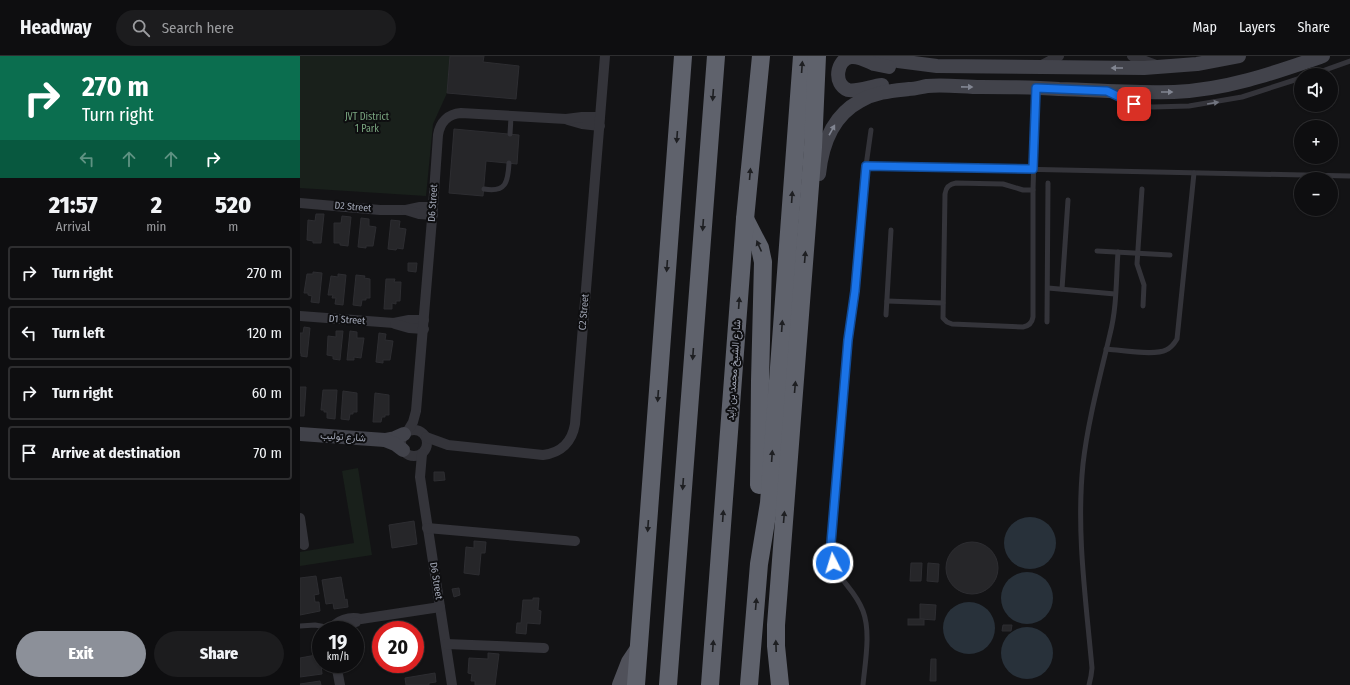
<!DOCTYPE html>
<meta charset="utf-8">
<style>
:root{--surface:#0e0e10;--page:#1c1c1e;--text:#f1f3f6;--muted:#9b9c9f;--line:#2e2e30;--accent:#8c9099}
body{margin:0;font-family:"Fira Sans Condensed",Vazirmatn,sans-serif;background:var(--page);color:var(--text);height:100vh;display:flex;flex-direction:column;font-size:15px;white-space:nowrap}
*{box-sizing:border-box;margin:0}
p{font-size:13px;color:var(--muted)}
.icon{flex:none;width:22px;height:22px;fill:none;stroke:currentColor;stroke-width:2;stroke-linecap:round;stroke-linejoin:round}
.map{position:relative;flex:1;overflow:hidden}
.sheet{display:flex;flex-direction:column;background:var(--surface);width:300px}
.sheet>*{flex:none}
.banner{background:#0b6e4f;color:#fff;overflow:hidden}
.tools{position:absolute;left:994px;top:12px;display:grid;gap:8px}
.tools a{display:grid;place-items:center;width:44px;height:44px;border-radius:50%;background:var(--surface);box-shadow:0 1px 3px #0004,0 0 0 1px var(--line);font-size:20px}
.speed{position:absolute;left:12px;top:565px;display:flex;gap:8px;font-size:20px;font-weight:700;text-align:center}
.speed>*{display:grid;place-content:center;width:52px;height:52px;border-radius:50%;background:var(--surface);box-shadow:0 1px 3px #0004,0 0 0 1px var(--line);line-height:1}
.speed small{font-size:10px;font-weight:400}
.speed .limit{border:6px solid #d22;background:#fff;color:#111}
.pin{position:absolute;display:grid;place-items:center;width:34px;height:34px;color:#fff;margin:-17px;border-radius:8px;box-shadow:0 2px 6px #0006}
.me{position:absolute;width:44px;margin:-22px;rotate:355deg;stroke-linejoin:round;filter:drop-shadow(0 0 3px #0008)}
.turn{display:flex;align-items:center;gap:14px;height:84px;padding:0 16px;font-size:18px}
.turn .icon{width:52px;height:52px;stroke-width:2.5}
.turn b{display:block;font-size:28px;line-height:34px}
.lanes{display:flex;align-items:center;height:38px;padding:0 16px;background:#0003;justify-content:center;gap:20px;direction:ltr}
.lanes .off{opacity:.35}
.eta{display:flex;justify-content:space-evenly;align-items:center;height:68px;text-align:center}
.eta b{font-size:24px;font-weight:800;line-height:28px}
.button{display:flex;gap:8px;margin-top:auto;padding:8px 16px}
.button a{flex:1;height:46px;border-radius:24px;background:var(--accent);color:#fff;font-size:16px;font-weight:800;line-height:46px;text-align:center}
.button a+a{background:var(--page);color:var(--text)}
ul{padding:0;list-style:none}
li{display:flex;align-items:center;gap:12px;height:54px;margin:0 8px 6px;padding:0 8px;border:2px solid var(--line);border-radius:4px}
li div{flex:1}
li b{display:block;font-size:15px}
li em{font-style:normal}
header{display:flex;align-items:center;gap:24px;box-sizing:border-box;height:56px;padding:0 20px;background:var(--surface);border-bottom:1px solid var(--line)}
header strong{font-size:19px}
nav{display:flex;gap:22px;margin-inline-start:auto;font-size:14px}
.search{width:280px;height:36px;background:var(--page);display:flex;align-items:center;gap:10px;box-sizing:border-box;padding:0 14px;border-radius:22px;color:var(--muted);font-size:15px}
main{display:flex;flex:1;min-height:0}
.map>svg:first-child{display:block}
.green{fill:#19201b}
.water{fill:#28313a}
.building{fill:#262629;stroke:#2d2d31}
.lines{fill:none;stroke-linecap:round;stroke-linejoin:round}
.lane{stroke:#34343a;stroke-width:5}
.street{stroke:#34343a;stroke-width:10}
.secondary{stroke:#42434b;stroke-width:14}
.primary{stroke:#50515a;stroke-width:16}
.highway{stroke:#5f626c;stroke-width:18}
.oneway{fill:#1e1f22}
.oneway2{fill:#818591}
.oneway3{fill:#71747f}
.route-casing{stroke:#114b97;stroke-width:10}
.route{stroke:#1a73e8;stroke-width:7}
.labels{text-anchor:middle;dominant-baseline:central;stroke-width:4;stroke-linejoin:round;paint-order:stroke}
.park-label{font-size:10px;fill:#79a47f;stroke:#0e0e10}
.street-label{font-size:10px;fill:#a3a8b7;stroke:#0e0e10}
</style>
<header>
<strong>Headway</strong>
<div class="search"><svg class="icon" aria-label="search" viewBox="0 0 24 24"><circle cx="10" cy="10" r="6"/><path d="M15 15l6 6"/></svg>Search here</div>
<nav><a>Map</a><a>Layers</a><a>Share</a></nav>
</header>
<main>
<section class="sheet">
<div class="banner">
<div class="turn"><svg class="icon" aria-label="right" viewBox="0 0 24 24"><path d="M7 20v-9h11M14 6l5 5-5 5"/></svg><div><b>270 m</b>Turn right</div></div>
<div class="lanes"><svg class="icon off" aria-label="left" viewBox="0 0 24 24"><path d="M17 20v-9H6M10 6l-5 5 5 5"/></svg><svg class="icon off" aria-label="ahead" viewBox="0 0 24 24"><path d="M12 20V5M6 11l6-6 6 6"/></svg><svg class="icon off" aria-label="ahead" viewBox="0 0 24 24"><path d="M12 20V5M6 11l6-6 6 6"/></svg><svg class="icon" aria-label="right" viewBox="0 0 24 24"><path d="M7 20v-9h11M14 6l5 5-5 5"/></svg></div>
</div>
<div class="eta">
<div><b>21:57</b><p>Arrival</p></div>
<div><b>2</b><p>min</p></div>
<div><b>520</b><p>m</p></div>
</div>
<ul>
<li><svg class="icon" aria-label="right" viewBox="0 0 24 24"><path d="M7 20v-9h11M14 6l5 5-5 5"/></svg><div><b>Turn right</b></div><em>270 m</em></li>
<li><svg class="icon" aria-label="left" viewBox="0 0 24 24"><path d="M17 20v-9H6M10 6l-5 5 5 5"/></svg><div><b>Turn left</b></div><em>120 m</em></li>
<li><svg class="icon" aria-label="right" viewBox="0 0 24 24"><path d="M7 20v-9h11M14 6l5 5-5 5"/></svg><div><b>Turn right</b></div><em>60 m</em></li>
<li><svg class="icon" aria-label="arrive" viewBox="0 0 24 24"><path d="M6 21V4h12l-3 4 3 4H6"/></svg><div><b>Arrive at destination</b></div><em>70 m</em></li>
</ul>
<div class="button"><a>Exit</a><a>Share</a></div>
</section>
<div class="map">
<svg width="1050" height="629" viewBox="0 0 1050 629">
<rect width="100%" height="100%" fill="#131315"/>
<!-- green -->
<g class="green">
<path d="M0,0H150L147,37L133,68L126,140L0,132Z"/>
<path d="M58,412L72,499L0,510V496L54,487L42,415Z"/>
</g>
<!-- water -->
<g class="water">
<circle cx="730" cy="487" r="26"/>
<circle cx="727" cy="542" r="26"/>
<circle cx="669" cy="572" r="26"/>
<circle cx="727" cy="597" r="26"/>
</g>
<!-- building -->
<g class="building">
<path d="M150,0H184L183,6L219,10L216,43L147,37Z"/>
<path d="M154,73L219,79L217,108L186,105L183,140L149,137Z"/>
<path d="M16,158H24L21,187H13V185L7,184L8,164L15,165Z"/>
<path d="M42,160L51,161L48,190L40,189V187H34V167H41Z"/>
<path d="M61,162L69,163V170L76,171L73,190H66V192L58,191Z"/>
<path d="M91,164L100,165L99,172L106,173L103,193L97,192L96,194L88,193Z"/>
<path d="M108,207H117L116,216L108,215Z"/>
<path d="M13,216L22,217L19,247L11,246L12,240L8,239V237H4L7,218H13Z"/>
<path d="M38,218L46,219L43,249L35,248L36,242H32L33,239H28L31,220L38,221Z"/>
<path d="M56,219L65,220L64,222L70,223V242H66V244H62L61,250L53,249Z"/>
<path d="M86,223H95L94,226H101L100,245H96V248L92,247V253H84Z"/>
<path d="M4,271L10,272L7,301L1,300V297H0V277H3Z"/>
<path d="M36,275H43L40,304L33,303V300L27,299L28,280L36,281Z"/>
<path d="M50,275L57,276V282H64L61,302L54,301V304H47Z"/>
<path d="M79,277L86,278L85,284L93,285L90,304H83V307L76,306Z"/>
<path d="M0,331H6L4,360H0Z"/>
<path d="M23,334H37L35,363L27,362V356H24V354H21Z"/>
<path d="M43,335L57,337V356H53V358H50L49,364L41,363Z"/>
<path d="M75,337L89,339V359H85V361H82L81,366H73Z"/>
<path d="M134,416H144L145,424L134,425Z"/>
<path d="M114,465L117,488L92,492L89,469Z"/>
<path d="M174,485L186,486L185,497H181L179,519L164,517L166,491L174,492Z"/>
<circle cx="672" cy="512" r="26"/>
<path d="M611,507H622L621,525H610Z"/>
<path d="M628,507L639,508L638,526L627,525Z"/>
<path d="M16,520L19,538L14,539L15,546H19L20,555L0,559V522Z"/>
<path d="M41,521L45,544L47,543L48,551L34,553L33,547L26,548L22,524Z"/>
<path d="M159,532L160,539L154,541L152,533Z"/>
<path d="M233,542H239L238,554L241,555L240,568L227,567L226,578L216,577L217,567H221L223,544H233Z"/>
<path d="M620,548L636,549L635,564L620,563Z"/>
<rect x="608" y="563" width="16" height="6"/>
<path d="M703,569H712L711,575H702Z"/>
<path d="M188,597L199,598L195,629H175V625H171L172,618L168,617L169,602L188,603Z"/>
<path d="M16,599L17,608H21L22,618L0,621V602Z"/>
<path d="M631,603H636V625H630Z"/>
<path d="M135,617L136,626L129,627V629H106L105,622Z"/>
<path d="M20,625L21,629H0V628Z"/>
</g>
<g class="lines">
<!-- lane -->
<g class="lane">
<path d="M1011,19L1050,5"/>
<path d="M817,40L839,50L853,51L889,50L942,41L1001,22"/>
<path d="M210,78L211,61"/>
<path d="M566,110L1050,120"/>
<path d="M656,127L703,128L723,134H733V261C732,267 729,270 723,271L652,268L647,266L643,262L645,138C646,131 649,128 656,127Z"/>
<path d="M184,133C206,137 208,126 209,107"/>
<path d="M842,133L837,208L844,229L843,250"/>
<path d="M733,134L736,33"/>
<path d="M797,195L870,199"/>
<path d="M748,232L815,238"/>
<path d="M762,233L768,144"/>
<path d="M587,245L643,247"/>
<path d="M586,259L591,174"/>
<path d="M747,266L748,127"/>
<path d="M806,293C819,294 855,300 866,294C871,292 874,288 877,283L894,117"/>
<path d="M0,570L15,569L32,572"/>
<path d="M563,629C565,607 571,576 563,555C552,526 531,524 531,487L548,284L555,235L564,124L571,74"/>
<path d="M789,629L791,620L792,612C786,544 776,476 783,408C788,364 800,321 810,278C817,251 816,223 818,196"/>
</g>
<!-- street -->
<g class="street">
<path d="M832,0L856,9"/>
<path d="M740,10L759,0"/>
<path d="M268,64L282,68L300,70"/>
<path d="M0,147L80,154H106L120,151H133"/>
<path d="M106,154L119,158L133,159"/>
<path d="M0,260L94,267L109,264H124"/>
<path d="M95,268L109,272L124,273"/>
<circle cx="114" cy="387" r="13"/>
<path d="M107,376L113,366L116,355L133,151L138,79C140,66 148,58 161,57L266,63L282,61H300"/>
<path d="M126,381L148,389L243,399C261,397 272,386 275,368L305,0"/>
<path d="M122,398L120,421L152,629"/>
<path d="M0,462L4,489"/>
<path d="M127,472L275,485"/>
<path d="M31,574C36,564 50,560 61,563L140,551"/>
<path d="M41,574L49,568L56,566"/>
<path d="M146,588L244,592"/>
<path d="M36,608L40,629"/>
</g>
<!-- secondary -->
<g class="secondary">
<path d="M579,0L598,5L637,10L844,12L897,8L939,0"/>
<path d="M582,29C572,30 556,36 548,34C533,28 536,4 551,1C559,0 567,5 574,8C579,9 584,10 589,11"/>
<path d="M519,118C522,89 532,60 560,45C576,36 591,35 609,33C615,33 621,31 627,30C644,28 664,31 681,31C707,31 733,31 759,33C798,34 836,37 874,36C926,34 974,17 1023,0"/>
<path d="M0,378L85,384L95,382L104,378"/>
<path d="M85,384L95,388L103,394"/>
</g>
<!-- primary -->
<path class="primary" d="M320,629L329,606L339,591"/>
<!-- highway -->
<g class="highway">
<path d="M445,163L460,192L463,206L460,325L459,429"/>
<path d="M336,629L383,0"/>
<path d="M368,629L416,0"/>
<path d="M410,629L445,163L461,0"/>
<path d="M449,629L459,508L469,447L502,0"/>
<path d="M480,629L476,590V569L513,91L517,0"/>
</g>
</g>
<!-- one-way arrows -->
<defs><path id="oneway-solid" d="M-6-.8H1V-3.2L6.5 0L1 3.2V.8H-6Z"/></defs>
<g class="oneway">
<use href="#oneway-solid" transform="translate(502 11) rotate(-86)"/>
<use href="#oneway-solid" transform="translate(413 39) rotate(94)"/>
<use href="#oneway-solid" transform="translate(377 81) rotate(94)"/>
<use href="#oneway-solid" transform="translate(450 118) rotate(-85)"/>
<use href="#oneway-solid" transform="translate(492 141) rotate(-86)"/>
<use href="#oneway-solid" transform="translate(403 169) rotate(94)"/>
<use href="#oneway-solid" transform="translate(459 190) rotate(-114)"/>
<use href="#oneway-solid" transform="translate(505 201) rotate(-85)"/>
<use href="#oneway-solid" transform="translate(367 210) rotate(94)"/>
<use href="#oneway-solid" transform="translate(439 247) rotate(-86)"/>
<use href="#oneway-solid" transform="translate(482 270) rotate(-86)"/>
<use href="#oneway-solid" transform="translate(393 298) rotate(94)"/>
<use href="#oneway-solid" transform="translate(495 331) rotate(-85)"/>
<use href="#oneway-solid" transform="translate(358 340) rotate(94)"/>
<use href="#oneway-solid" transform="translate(472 400) rotate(-86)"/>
<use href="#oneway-solid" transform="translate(383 428) rotate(94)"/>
<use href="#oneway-solid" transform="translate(423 460) rotate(-86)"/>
<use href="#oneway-solid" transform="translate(484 461) rotate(-85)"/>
<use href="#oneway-solid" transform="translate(348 470) rotate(94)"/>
<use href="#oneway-solid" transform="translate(456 548) rotate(-85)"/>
<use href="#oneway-solid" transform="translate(413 590) rotate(-86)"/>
<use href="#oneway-solid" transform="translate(476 590) rotate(-92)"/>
</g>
<g class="oneway2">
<use href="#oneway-solid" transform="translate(817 12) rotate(-180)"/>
<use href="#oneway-solid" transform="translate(667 31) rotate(1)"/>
<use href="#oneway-solid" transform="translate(867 36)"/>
<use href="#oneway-solid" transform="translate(532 74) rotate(-61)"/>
</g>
<use class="oneway3" href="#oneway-solid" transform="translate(913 47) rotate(-9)"/>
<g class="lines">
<!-- route casing -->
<g class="route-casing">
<path id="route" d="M533,507L531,497V487L548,284L555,235L566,110L733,113L736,32L807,35L834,48"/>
</g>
<!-- route -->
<use href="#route" class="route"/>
</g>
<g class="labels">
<!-- park labels -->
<g class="park-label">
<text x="67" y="61">JVT District<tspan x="67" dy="12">1 Park</tspan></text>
</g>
<!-- street labels -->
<g class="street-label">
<text transform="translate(133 147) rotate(-86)">D6 Street</text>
<text transform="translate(53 151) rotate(5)">D2 Street</text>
<text transform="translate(284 256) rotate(-85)">C2 Street</text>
<text transform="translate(47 264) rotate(4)">D1 Street</text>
<text transform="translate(434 314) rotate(-86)">شارع الشيخ محمد بن زايد</text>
<text transform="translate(43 381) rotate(4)">شارع توليب</text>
<text transform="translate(136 525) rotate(81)">D6 Street</text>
</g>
</g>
</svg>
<div class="tools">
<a><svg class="icon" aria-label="sound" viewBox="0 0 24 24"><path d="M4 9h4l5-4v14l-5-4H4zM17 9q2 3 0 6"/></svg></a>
<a>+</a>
<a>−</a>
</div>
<div class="speed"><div>19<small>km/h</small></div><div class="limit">20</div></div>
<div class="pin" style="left:834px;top:48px;background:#d93025"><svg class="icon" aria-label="arrive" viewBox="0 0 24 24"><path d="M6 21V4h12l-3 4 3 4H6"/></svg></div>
<svg class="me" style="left:533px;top:507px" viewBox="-20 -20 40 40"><circle r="17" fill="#1a73e8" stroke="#fff" stroke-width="3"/><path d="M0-11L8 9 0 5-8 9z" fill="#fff"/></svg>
</div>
</main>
